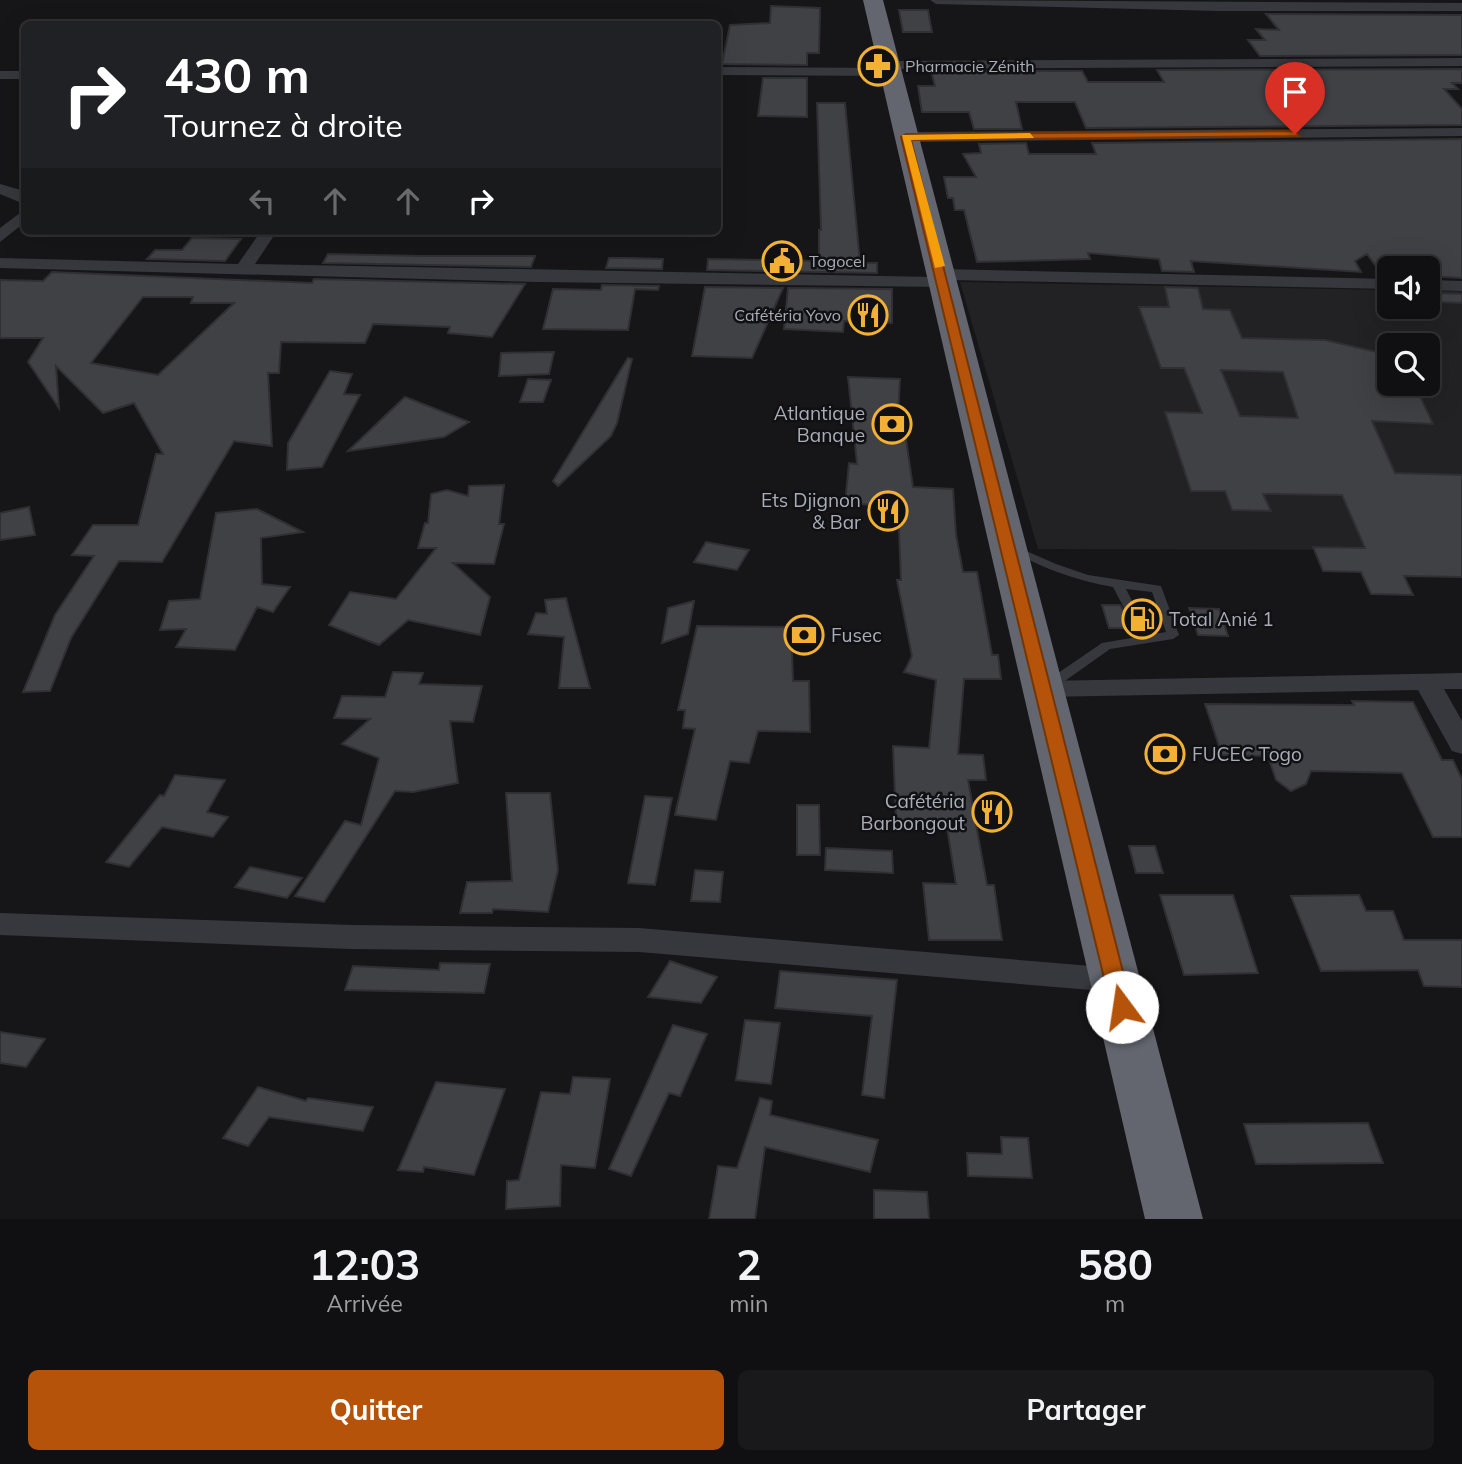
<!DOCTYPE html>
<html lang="fr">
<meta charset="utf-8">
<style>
:root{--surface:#101012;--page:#19191b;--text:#f1f3f6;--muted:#9c9d9f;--line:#303032;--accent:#b45309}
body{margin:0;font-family:Mulish,sans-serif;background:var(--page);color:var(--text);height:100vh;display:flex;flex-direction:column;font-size:26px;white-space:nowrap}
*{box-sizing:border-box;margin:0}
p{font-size:23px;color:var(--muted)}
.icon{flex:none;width:38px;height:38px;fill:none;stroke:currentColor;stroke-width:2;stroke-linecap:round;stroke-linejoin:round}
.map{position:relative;height:1219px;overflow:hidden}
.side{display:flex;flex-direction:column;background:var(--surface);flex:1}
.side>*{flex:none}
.guide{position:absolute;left:21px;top:21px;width:700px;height:214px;border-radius:10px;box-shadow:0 7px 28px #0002,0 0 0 2px var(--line);background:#202124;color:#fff;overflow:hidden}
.fabs{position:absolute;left:1377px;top:256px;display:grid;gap:14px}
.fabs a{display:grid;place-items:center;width:63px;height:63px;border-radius:10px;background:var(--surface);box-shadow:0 7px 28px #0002,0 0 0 2px var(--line);font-size:35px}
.pin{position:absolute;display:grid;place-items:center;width:60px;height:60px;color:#fff;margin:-72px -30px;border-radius:50% 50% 50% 0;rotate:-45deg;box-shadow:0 0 7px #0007}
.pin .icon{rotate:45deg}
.me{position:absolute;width:77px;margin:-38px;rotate:346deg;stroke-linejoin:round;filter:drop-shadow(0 0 5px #0008)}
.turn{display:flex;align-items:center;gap:24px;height:147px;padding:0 28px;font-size:32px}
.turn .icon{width:91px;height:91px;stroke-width:2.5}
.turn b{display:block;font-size:49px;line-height:60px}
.lanes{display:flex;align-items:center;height:66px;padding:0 28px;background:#0003;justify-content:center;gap:35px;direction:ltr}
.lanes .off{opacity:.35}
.eta{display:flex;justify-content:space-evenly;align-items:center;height:119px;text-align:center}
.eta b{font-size:42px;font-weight:700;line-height:49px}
.button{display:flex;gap:14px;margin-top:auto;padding:14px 28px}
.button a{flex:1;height:80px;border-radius:10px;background:var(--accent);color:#fff;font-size:28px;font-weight:700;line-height:80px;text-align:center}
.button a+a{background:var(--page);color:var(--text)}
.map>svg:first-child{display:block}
.built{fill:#222225;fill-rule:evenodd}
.building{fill:#404145;stroke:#303034;stroke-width:2;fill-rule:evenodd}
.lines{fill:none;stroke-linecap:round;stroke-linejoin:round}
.lane{fill:#37383d;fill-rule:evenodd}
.street{fill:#37383d;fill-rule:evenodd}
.highway{fill:#63666e;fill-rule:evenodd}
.route{fill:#b45309;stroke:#753606;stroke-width:2}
.slow{fill:#f59e0b}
.labels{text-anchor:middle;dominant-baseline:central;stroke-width:5;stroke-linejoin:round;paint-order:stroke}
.far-poi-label{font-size:16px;fill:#a8adb8;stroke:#111113;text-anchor:start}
.poi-label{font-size:19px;fill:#a8adb8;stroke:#111113;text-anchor:end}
</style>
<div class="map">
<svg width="1462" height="1219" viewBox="0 0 1462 1219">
<rect width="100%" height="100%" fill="#161618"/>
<!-- built -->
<path class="built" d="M960,282L1389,290L1390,306H1428V290L1462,291V550L1038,549ZM1390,345H1428V383H1390Z"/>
<!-- building -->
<g class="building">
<path d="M771,6L820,8L819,53H807V65L722,64L730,25L770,23Z"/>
<path d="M899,10H928L932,32H903Z"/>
<path d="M1266,14L1462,15V55L1260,56L1248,40H1265L1256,29L1279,30Z"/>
<path d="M1462,69V83H1452L1458,89H1444L1462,109V125L1086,128L1075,102H1016L1022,129H974L969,112H922L918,86H935L931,71H1082L1088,82H1164L1157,70Z"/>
<path d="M763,78H807V117L758,116Z"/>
<path d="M817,103H845L860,263H877V273L707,270L708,259L819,261V230H821Z"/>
<path d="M1462,139V278L1428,276V268H1390V274L1381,273L1367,254L1355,261L1361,272L1191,261L1194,272L1162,271L1159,259L1088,253L1090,259L977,262L964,210H955L953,198H948L944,177H976L963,154L981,153L979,144L1026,143L1029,154H1096L1092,143Z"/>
<path d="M192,238L241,239L225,261L147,259L155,250H182Z"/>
<path d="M328,254L421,256H535L531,267L323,263Z"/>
<path d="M609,258H629L663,259L662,269L606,268Z"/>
<path d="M52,272L312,283L314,279L525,284L492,337L448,333L450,327L373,324L365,343L281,342L279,373H268L272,446L234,441L162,562L119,561L71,638L50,691L23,692L55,615L94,556L72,555L93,525H138L156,454H163L134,403L103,413L56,366L59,408L28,362L43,338H0V280L43,281ZM143,297H193L191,303H234L158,375L91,363Z"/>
<path d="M602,285L659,286L658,290L635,289L628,330L543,329L553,289L601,290Z"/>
<path d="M705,287L783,288L752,358L692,356Z"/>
<path d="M1165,287L1198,288L1203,309L1230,310L1242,338L1325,340L1390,355V383H1414L1433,424L1372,421L1395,473L1462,475V577L1404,576L1413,595L1371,594L1361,572L1323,571L1313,547L1365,548L1342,495L1263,494L1271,511L1232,510L1225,491H1191L1165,412L1202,413L1184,368H1161L1139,307H1169ZM1221,370L1283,372L1298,418L1240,416Z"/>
<path d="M788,288L892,289V323L844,321L843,332L784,329Z"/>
<path d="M1438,293L1462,294V303L1438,302Z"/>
<path d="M554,352L549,374L499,376L501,353Z"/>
<path d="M628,358L632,359L617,423L611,436L558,486L553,481Z"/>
<path d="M330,371L352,374L344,394L360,395L322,467L287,470L288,443Z"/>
<path d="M848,377L900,379L897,433H905L913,487L953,489L956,535L963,572H977L992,655H998L1001,679H964L958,754L983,755L986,780H968L987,885H994L1002,940H929L923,883L956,884L946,821H896L893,746L929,748L936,680L904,672L912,656L897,580H901L898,505L845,504L849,463L857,464Z"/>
<path d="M528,379L551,380L543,402H520Z"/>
<path d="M405,397L469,422L444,437L348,451Z"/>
<path d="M504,485L499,524H504L494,564L453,563L490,597L480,635L408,620L379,645L329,625L350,592L396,599L436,548H418L425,523H428L431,494L447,490L468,496L469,486Z"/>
<path d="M29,507L35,535L0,540V513Z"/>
<path d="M257,509L303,532L261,538L262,584L290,587L273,612L257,607L235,650L176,647L186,629L160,630L169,601L200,599L216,513Z"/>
<path d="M706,542L749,550L737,570L694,562Z"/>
<path d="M566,598L569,610L590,688H559L564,637L528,634L536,613L547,614L545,600Z"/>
<path d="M694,601L688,634L662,643L668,608Z"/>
<path d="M1102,605H1120L1124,611H1132L1136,605H1150L1158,628H1109Z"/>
<path d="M1189,608L1219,609L1228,636L1198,635Z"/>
<path d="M697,626L791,627L793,681H809L810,732L758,731L749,763L730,761L716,820L675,815L695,729L683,728L685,710H678Z"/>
<path d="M393,672L423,673L419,684L482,686L473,722L450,721L458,783L413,792L395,791L324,902L295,896L345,821L361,825L379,758L342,744L370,719L334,718L342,696L385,697Z"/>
<path d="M1352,701L1413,702L1442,760H1453L1462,779V837H1433L1402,773L1311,771L1306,784L1291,791L1276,780L1268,756L1222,755L1205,704L1354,705Z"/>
<path d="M175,775L225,780L207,812L228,817L213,837L162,827L129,867L106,862L160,795L164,796Z"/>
<path d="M506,793H550L558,870L548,912L493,909L492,913H460L467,882L512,881Z"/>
<path d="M645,796L672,798L655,885L628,883Z"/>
<path d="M797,805H819L820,855H797Z"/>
<path d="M1129,846H1155L1163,873H1136Z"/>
<path d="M826,848L892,851L893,873L825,870Z"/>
<path d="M250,867L302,878L287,898L235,887Z"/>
<path d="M695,870L723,872L720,902L691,901Z"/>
<path d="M1160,895H1233L1258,973L1184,975Z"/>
<path d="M1359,895L1366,911H1393L1404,940H1462V987L1424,986L1418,970L1321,971L1291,896Z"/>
<path d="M670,961L717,977L701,1003L648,997Z"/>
<path d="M440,963L490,964L484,993L345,990L353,966L439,970Z"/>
<path d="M780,971L897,980L884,1098L862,1095L872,1016L775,1008Z"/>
<path d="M745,1020L780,1023L771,1084L736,1080Z"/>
<path d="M673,1025L707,1034L680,1096L669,1093L631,1176L609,1169Z"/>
<path d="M0,1032L45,1039L26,1067L0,1063Z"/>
<path d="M573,1077L610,1079L595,1168L561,1165L560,1206L506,1209L507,1181L519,1180L541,1092L570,1094Z"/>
<path d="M436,1082L505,1089L474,1175L424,1167L423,1172L398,1170Z"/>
<path d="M258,1087L306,1101L308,1098L373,1107L363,1131L269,1117L248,1146L223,1138Z"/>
<path d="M760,1098L772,1101L770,1115L878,1140L870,1172L765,1147L755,1219H709L718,1166L737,1168Z"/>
<path d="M1368,1123L1383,1163L1256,1164L1244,1124Z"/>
<path d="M1001,1137L1028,1138L1032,1178L968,1176L967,1153L1002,1154Z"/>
<path d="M874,1190L927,1192L929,1219H874Z"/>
</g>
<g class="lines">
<!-- lane -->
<path class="lane" d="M1017,547L1056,564L1088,575L1161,586L1179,635L1173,639L1110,649L1055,688H1045L1043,685L1045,682L1102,643L1166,632L1152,592L1126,589L1134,605L1132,608H1124L1113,587C1077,581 1045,569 1013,552L1011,550Z"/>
<!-- street -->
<g class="street">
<path d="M930,0L1462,3V11H1219L936,4Z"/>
<path d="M1462,58V66L896,69L898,72L891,76L718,75V67L884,68V62L889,61Z"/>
<rect x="0" y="71" width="24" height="8"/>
<path d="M1462,128V136L906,142L898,137L906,132Z"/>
<path d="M0,184L24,191V204L0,194Z"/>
<path d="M24,210V223L0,242V228Z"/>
<path d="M261,231H277L255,264L935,277L936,270L942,269L1390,279V289L950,280L949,286L943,287L538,282L0,268V258L238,264Z"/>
<path d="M1428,280L1462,281V291L1428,290Z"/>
<path d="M1462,673V689H1444L1462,721V754L1452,751L1418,690L1043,697L1034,695L1030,689L1034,683L1043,681Z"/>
<path d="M0,913L351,925L639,928L1115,968L1126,971L1131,980L1126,989L1115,992L639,952L351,949L0,935Z"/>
</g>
<!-- highway -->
<path class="highway" d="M863,0H883L1203,1219H1145Z"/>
</g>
<!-- route -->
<path class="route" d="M1295,131L1299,136L911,140L1132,1007L1129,1012H1114L1111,1007L901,137L906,134Z"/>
<!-- slow -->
<path class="slow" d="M1030,133L1034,138L911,140L945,266L935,268L902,135Z"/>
<!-- icons -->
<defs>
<g id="pharmacy-ring" transform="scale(2.0125)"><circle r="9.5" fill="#111113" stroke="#f2b134" stroke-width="1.5"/><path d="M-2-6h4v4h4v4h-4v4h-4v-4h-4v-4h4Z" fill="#f2b134"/></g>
<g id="civic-ring" transform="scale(2.0125)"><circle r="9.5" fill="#111113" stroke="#f2b134" stroke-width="1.5"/><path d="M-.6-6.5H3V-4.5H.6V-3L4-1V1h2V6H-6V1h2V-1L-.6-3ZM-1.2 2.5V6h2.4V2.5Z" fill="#f2b134"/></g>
<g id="restaurant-ring" transform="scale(2.0125)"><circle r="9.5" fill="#111113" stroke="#f2b134" stroke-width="1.5"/><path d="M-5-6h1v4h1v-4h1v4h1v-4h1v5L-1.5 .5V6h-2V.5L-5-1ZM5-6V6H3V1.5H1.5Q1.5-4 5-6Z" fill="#f2b134"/></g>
<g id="bank-ring" transform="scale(2.0125)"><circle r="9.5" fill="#111113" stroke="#f2b134" stroke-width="1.5"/><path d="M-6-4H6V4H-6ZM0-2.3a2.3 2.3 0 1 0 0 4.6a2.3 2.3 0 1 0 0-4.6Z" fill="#f2b134"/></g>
<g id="fuel-ring" transform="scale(2.0125)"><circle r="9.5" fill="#111113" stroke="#f2b134" stroke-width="1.5"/><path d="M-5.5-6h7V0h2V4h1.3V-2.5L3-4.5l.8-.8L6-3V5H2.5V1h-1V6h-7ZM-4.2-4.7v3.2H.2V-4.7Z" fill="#f2b134"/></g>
</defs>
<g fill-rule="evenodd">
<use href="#pharmacy-ring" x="878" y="66"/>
<use href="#civic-ring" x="782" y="261"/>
<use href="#restaurant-ring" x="868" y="315"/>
<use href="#bank-ring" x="892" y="424"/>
<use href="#restaurant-ring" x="888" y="511"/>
<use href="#fuel-ring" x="1142" y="619"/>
<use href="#bank-ring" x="804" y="635"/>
<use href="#bank-ring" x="1165" y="754"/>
<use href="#restaurant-ring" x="992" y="812"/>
</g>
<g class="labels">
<!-- far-poi labels -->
<g class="far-poi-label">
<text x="905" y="66">Pharmacie Zénith</text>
<text x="809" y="261">Togocel</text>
<text x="841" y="315" text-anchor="end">Cafétéria Yovo</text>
</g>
<!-- poi labels -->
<g class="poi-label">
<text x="865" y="413">Atlantique<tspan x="865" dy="22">Banque</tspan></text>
<text x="861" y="500">Ets Djignon<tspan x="861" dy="22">&amp; Bar</tspan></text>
<text x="1169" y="619" text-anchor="start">Total Anié 1</text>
<text x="831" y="635" text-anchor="start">Fusec</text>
<text x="1192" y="754" text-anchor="start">FUCEC Togo</text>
<text x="965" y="801">Cafétéria<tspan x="965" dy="22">Barbongout</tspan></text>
</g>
</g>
</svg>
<div class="fabs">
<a><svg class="icon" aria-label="sound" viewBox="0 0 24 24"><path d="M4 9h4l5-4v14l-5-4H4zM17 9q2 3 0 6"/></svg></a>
<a><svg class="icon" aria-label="search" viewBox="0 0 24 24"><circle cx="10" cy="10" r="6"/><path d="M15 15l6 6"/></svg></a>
</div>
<div class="pin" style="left:1295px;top:134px;background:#d93025"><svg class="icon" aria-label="arrive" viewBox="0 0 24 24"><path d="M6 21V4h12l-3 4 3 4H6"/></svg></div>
<svg class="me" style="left:1122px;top:1007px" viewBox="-20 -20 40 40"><circle r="19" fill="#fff"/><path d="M0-13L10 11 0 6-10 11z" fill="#b45309"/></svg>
<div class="guide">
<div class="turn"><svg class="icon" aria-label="right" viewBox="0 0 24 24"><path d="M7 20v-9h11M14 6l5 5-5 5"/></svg><div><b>430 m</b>Tournez à droite</div></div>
<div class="lanes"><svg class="icon off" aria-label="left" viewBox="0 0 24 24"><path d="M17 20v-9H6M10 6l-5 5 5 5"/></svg><svg class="icon off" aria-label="ahead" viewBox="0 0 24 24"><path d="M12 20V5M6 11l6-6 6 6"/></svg><svg class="icon off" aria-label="ahead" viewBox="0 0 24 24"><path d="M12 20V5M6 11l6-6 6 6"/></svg><svg class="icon" aria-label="right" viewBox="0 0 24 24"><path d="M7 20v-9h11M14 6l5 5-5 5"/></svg></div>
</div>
</div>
<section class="side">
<div class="eta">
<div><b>12:03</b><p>Arrivée</p></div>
<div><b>2</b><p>min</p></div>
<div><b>580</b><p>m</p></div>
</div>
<div class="button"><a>Quitter</a><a>Partager</a></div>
</section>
